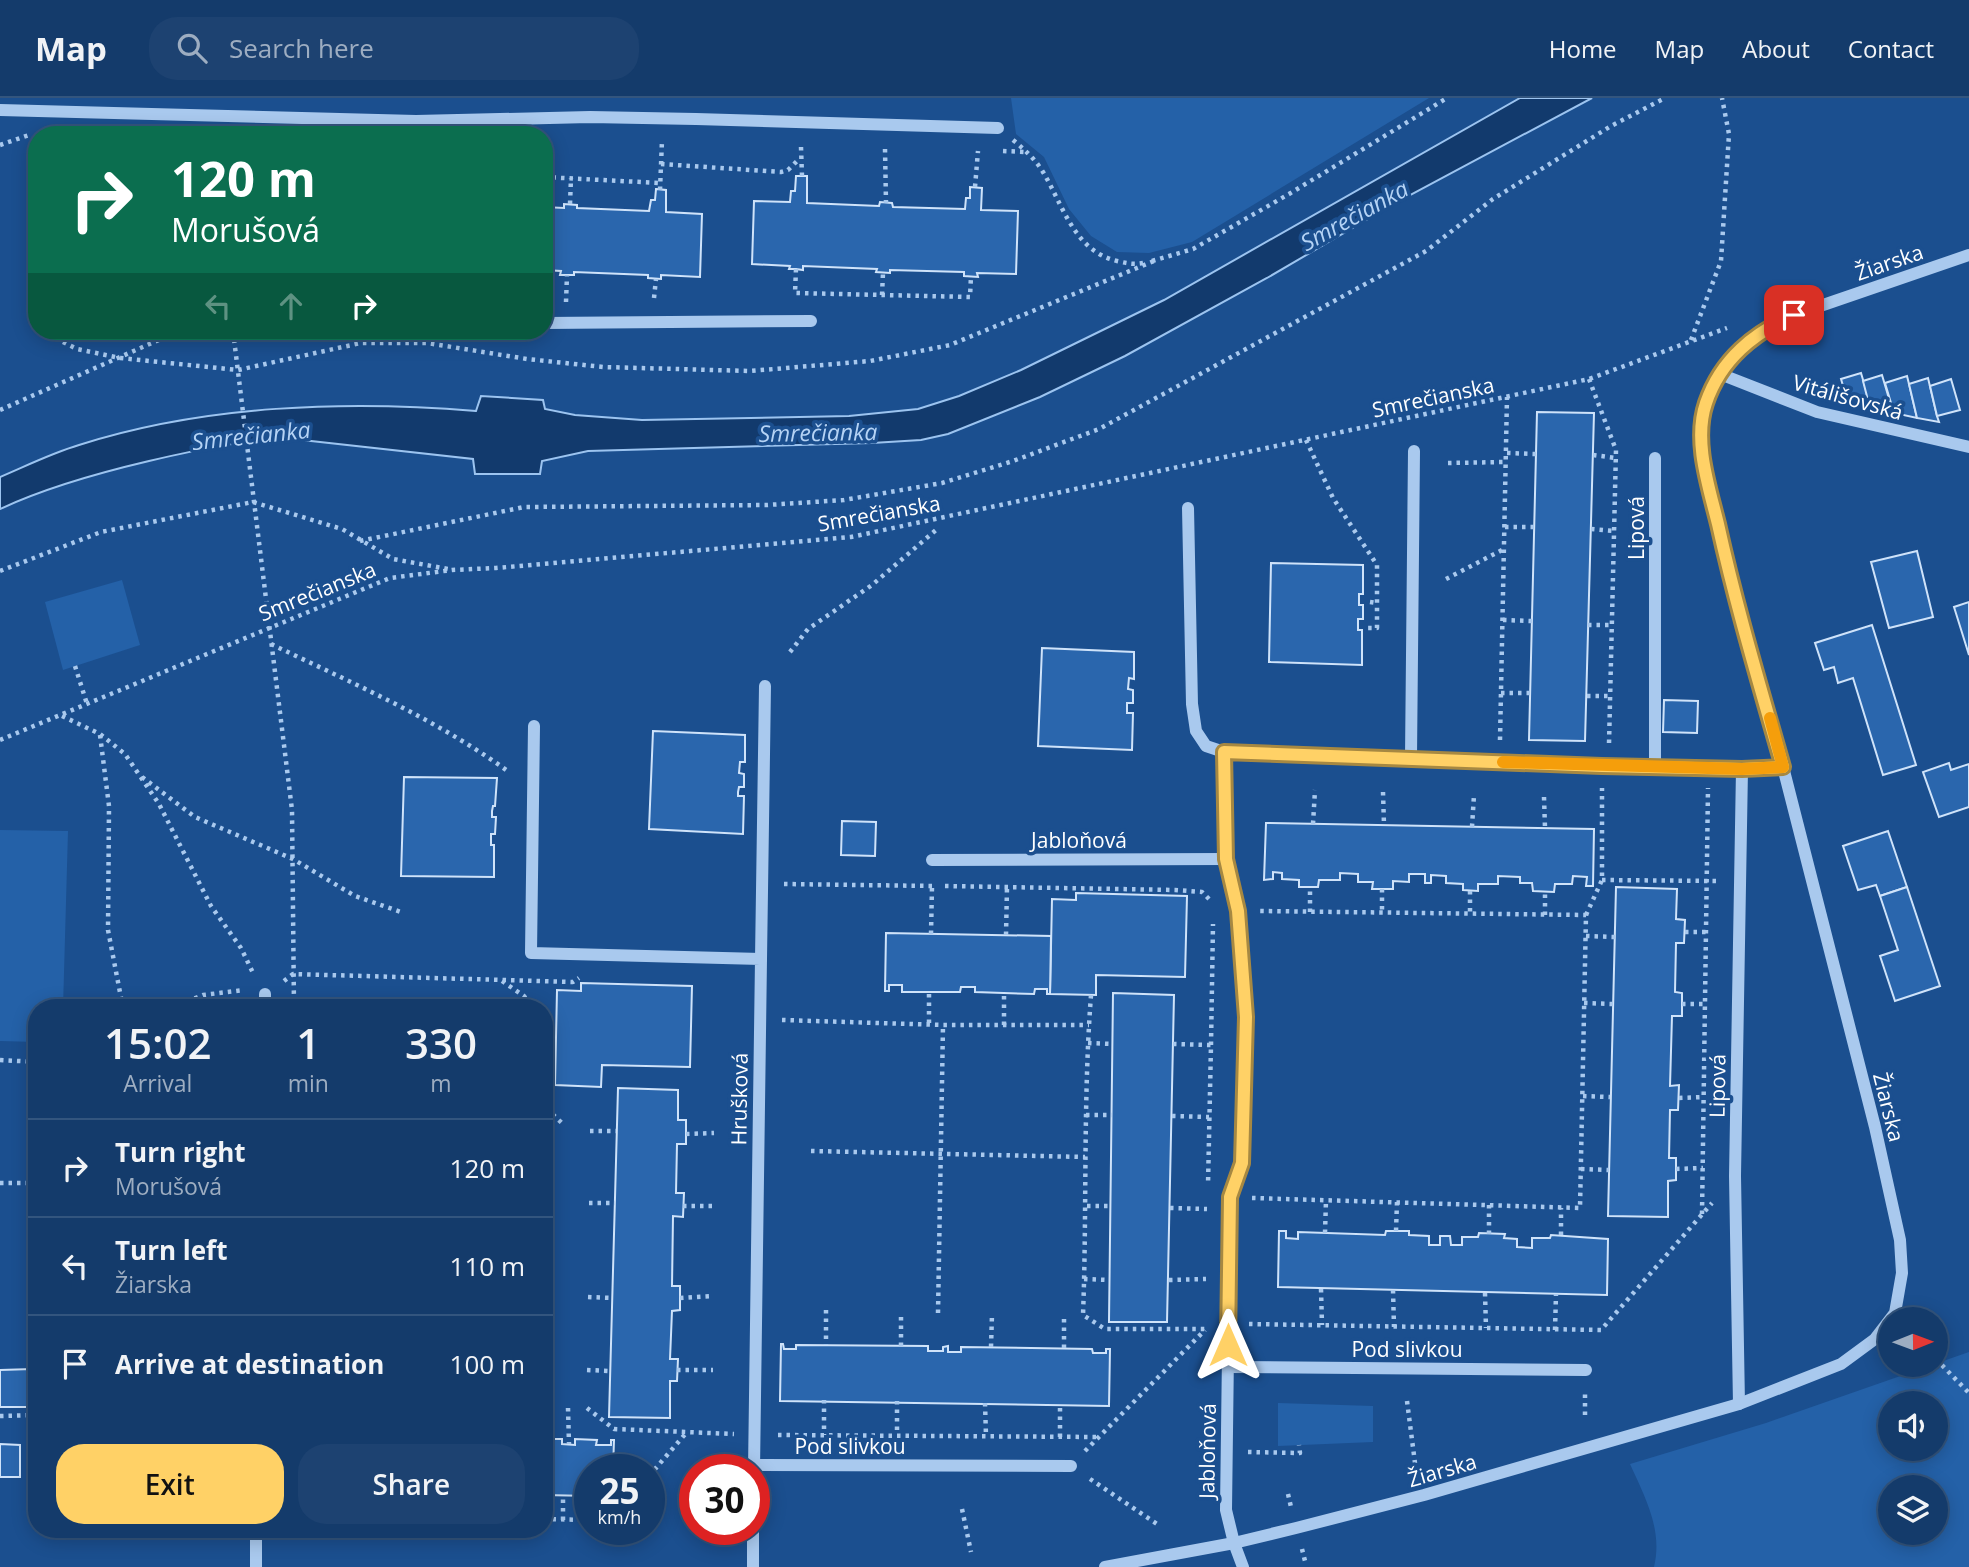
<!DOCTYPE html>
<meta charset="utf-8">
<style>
:root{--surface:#143b6b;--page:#1d4271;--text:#f1f3f6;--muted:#9dadc1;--line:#33557e;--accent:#ffd166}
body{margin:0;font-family:"Open Sans",sans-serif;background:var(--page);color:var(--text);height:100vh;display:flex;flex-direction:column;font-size:26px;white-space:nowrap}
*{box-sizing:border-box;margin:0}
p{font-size:23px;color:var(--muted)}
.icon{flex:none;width:38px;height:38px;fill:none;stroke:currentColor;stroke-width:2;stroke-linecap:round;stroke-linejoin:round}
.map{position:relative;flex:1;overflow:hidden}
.panel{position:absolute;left:28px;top:901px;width:525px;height:539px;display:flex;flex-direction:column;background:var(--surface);border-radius:28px;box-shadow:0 4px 18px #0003,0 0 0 2px var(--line)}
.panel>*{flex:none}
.top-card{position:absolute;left:28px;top:28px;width:525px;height:214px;border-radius:28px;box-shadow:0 4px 18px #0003,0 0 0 2px var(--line);background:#0b6e4f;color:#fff;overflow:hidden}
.needle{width:46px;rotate:89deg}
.buttons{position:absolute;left:1878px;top:1209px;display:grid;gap:14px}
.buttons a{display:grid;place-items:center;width:70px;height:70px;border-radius:50%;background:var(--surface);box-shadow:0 4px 18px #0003,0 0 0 2px var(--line);font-size:35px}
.speed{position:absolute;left:574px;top:1356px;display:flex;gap:14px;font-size:35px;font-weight:700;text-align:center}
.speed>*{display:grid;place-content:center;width:91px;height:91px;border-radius:50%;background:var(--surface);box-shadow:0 4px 18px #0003,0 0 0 2px var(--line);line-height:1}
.speed small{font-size:18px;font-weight:400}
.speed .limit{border:10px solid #d22;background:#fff;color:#111}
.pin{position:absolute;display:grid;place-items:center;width:60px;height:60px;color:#fff;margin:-30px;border-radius:14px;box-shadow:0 4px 10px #0006}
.me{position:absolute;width:77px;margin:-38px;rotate:0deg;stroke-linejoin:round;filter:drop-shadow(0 0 5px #0008)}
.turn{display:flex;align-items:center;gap:24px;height:147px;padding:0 28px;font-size:32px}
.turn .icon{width:91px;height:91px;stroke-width:2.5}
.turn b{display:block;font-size:49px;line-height:60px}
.lanes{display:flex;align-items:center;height:66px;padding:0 28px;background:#0003;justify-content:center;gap:35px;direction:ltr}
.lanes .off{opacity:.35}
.eta{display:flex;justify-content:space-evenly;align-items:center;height:119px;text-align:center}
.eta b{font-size:42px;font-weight:600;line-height:49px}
.primary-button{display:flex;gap:14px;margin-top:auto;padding:14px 28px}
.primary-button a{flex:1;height:80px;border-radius:28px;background:var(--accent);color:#111;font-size:28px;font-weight:600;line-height:80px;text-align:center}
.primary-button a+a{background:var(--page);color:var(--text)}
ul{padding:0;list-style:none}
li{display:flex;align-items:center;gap:21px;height:98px;padding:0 28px;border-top:2px solid var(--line)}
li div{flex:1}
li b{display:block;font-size:26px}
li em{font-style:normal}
header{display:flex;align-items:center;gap:42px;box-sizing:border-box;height:98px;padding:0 35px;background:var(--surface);border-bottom:2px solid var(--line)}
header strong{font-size:33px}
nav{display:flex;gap:38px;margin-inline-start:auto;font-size:24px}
.search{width:490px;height:63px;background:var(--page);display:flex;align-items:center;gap:18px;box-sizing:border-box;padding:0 24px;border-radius:28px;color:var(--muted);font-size:26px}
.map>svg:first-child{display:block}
.green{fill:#2461a8;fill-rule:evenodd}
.water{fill:#123a6d;stroke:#9cc4f0;stroke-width:2}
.building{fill:#2a66ad;stroke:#cfe3fa;stroke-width:2}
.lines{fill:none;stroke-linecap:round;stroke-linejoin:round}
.path{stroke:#a9c9ee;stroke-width:4.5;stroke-dasharray:3.5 5;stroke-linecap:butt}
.minor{stroke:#a9c9ee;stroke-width:12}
.route-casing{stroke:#a68842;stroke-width:18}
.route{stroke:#ffd166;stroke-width:12}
.slow{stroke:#f59e0b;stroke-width:12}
.labels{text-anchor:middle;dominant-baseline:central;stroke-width:7;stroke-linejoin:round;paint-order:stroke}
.street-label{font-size:21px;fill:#fff;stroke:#1b4f8f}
.water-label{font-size:23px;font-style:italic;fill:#b5d3f5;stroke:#1b4f8f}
</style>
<header>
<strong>Map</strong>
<div class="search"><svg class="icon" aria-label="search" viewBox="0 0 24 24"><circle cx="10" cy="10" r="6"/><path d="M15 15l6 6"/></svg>Search here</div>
<nav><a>Home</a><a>Map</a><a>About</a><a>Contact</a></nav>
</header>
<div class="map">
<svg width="1969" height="1469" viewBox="0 0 1969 1469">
<rect width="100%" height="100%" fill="#1b4f8f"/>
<!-- green -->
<g class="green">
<path d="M1011,0H1429L1192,144L1149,155L1117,154L1091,138L1069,111L1044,59L1016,36Z"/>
<path d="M122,482L140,547L63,572L45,504Z"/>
<path d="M0,732L68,733L63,910H37V944L0,943Z"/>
<path d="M1969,1254V1469H1654C1663,1432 1645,1399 1630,1366L1766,1325ZM1890,1306H1936V1351H1890ZM1890,1390H1936V1435H1890Z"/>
<path d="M1278,1305L1373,1308V1344L1278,1348Z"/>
</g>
<!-- water -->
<path class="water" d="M1520,0H1592L1397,104L1267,180L1125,258L1040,299L948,336L921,342L872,345L588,353L542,363L540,376H475L473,361L293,341C244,341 196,352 149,363C98,375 47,389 0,411V379C26,368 52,355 79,347C204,307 347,302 476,313L481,298L543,302L545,311L575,317L642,322L849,318L918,311L959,298L1021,272L1164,202Z"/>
<!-- building -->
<g class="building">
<path d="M796,78H807V105L879,108L880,104L892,105L893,109L965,111L966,100H970V89L982,90L981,112L1018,113L1016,176L977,175L978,179L964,178V174L890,172V175L876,174L877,171L803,168V172L796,171H789L790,168L752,166L754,103L790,104L791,93H795Z"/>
<path d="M656,91L666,92V114L702,116L700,179L661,177V181L648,180V177L574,174V177H560L561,173L544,172V109L564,110V106L577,107V110L649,113L651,102H655Z"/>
<path d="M1861,275L1869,302L1849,308L1841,281Z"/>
<path d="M1882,277L1890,304L1870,310L1863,283Z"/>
<path d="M1907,278L1909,286L1917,320L1894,315L1885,285Z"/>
<path d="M1928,280L1937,318L1939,324L1917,320L1909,286Z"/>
<path d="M1951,281L1960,312L1937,318L1930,288Z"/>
<path d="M1537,314L1594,315L1585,643L1529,642Z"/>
<path d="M1917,453L1933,519L1889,530L1871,464Z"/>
<path d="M1271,465L1363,467V496H1359V507H1363V521H1358V532H1362V567L1269,564Z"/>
<path d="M1969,504V557L1954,509Z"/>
<path d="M1872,527L1916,667L1883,677L1853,580L1838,585L1834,569L1824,572L1815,545Z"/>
<path d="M1042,550L1134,554V581L1129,580L1128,591L1133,592V605H1127V615H1133L1132,652L1038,648Z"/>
<path d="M1664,602L1698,603L1697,635L1663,634Z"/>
<path d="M653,633L745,637V664H740L739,675L744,676V689H739L738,694V698H744L743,736L649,731Z"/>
<path d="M1949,665L1951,672L1969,666V709L1939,719L1923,674Z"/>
<path d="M404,679L497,680L495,708H493L492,713V719H496L495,736H491V747H494V779L401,778Z"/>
<path d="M842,723L876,724L875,758L841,757Z"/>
<path d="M1266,725L1594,731L1593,788H1586L1587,779L1573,778L1572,786H1555L1554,794L1533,793L1532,785H1520V779L1498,778V786H1478V793L1463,792V786L1446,785V778L1431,777V785H1425V776H1409V784L1393,783V791H1372L1373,784H1358V776L1340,775V782H1319L1318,789H1299V782L1282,781V775L1273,774V781L1264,782Z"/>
<path d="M1888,733L1907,789L1880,798L1876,787L1858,792L1843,748Z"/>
<path d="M1616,789L1677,791L1676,821L1685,822L1684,845H1676L1675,894L1682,895V918H1672L1670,988L1679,987L1678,1012H1670L1669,1060H1676V1082L1668,1083V1119L1608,1118Z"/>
<path d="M1907,789L1940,888L1895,903L1880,858L1898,852L1880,798Z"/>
<path d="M1076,795L1187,798L1185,879L1096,877V897L1050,896L1052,801L1076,802Z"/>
<path d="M886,835L1051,838L1050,896H1047V891H1035L1034,896L975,894V889H961L960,894H902V887H889V893H885Z"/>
<path d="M581,885L692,888L690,969L602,967L601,989L555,987L557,892L581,893Z"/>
<path d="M1113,895L1174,897L1167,1224H1109Z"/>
<path d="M618,990L678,992V1022H686V1046H677L676,1095H684L683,1119L673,1118L672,1188H680V1212L672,1213L670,1261H678L677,1283H670V1320L609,1319Z"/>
<path d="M1279,1133H1286V1140L1298,1141V1134L1385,1137L1386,1133H1409V1137L1429,1138V1147H1440V1138H1450L1451,1147H1462V1139H1478L1479,1135L1505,1136L1504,1140L1517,1141V1149L1532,1150V1140H1550L1551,1137L1608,1141L1607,1197L1278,1189Z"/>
<path d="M781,1246H783L784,1251H796V1247L928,1248V1253H943V1249L948,1248V1254H961V1249L1092,1251L1093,1255H1106V1251H1110L1109,1308L780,1303Z"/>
<path d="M32,1271V1309H0V1272Z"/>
<path d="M544,1341H562V1346L575,1347V1341L597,1342L596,1347H611V1342H614L613,1372H590V1398L544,1397Z"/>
<path d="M0,1346L20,1347V1379H0Z"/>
</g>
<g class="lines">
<!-- path -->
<g class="path">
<path d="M1013,42C1025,52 1035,61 1043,74C1063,107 1074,153 1117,163C1126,165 1133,167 1143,165"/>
<path d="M0,47L29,37"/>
<path d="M885,51L886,105"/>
<path d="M1003,53L1026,54"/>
<path d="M661,66L781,74L788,72L800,60"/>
<path d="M802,78L801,49H805"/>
<path d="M544,79L660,85"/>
<path d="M975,89L978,53"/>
<path d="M660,92L662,42"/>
<path d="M570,106L571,80"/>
<path d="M1152,163L1193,151L1289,96L1447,0"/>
<path d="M796,171L795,195L970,199L971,178"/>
<path d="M882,197L883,175"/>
<path d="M654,200L656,181"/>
<path d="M566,204L567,177"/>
<path d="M233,233L292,712L294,910"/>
<path d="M1691,242L1721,163L1729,36L1722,0"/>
<path d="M63,244L77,251L120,260L238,272L361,245H427L527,261L603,269L750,273L870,263L950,247L1154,163"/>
<path d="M1589,281L1616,352L1609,646"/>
<path d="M0,312L179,233"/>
<path d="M1306,342L1333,400L1377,467V530H1365"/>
<path d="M1507,355L1536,356"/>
<path d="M1593,357L1616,360"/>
<path d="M1448,365L1506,364"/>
<path d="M1505,429H1534"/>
<path d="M1591,431L1614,433"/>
<path d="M360,443L524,409L767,407L844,402L942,385L1013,363L1099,331L1426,153L1493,101L1611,28L1665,0"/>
<path d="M0,473L101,434L253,404L342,431L393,461L448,471"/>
<path d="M1446,481L1504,451"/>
<path d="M1370,504L1377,505"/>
<path d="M1503,522L1532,523"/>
<path d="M1588,527H1612"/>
<path d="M271,546C352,585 436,621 509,674"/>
<path d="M790,554L808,531L872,487L936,432"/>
<path d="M75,568L87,606"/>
<path d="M1501,595H1530"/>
<path d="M1587,598H1611"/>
<path d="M62,618L100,636L125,656L159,706L211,808L241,850L254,877"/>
<path d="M100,637L109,708L108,832L123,910"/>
<path d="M0,642L390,480L452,472L496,470L851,439L1589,281L1727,230"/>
<path d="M1500,642L1507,299"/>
<path d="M142,679L195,719L293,761L355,798L401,814"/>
<path d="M1383,694L1384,727"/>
<path d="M1544,699L1545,730"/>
<path d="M1313,726L1315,692"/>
<path d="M1472,729L1474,697"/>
<path d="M1602,782L1717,783"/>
<path d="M784,786L933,788"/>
<path d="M945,788L1175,792L1202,794L1212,804"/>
<path d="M1382,791V815"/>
<path d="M1470,793V816"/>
<path d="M1310,814V789"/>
<path d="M1545,817V794"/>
<path d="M1586,817L1602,782V690"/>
<path d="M1685,834H1706"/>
<path d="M931,836L932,788"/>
<path d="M1006,837L1007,789"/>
<path d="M1586,838L1615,839"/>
<path d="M284,883L293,876L573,884L579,880"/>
<path d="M502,883L524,898L532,910"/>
<path d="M1091,897C1083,1004 1087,1111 1083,1217L1105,1231H1205"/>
<path d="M1584,905L1613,906"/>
<path d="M1682,906H1705"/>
<path d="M171,910L203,897L244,892"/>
<path d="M782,922L943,927H1089"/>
<path d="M929,925V894"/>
<path d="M1004,927V895"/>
<path d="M1088,945L1113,946"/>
<path d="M1173,946L1211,947L1208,1087"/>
<path d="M1211,947L1213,826"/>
<path d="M0,962L37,964"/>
<path d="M1583,998L1610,999"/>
<path d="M1679,1000L1704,999"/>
<path d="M544,1002L548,1012L564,1027"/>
<path d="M1086,1017H1112"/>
<path d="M1172,1018L1209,1019"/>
<path d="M590,1033H616"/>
<path d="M686,1036L714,1035"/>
<path d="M811,1053L1085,1059"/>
<path d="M1581,1071L1609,1072"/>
<path d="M1676,1071L1703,1070"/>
<path d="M0,1085H37"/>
<path d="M1252,1100L1580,1110L1586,817L1260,813"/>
<path d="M589,1105H615"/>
<path d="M1489,1107V1136"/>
<path d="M683,1108H714"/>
<path d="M1087,1108H1110"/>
<path d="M1170,1110L1207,1111"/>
<path d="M1702,1116L1708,690"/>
<path d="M1396,1133L1397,1104"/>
<path d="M1325,1135L1326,1102"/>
<path d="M1561,1137V1110"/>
<path d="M1084,1181L1109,1182"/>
<path d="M1169,1182L1206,1181"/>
<path d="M1321,1191L1322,1227"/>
<path d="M1393,1192L1394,1229"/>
<path d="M1485,1195L1486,1230"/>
<path d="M588,1199L612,1200"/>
<path d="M680,1200L713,1198"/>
<path d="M826,1212V1247"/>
<path d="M938,1215L943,927"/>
<path d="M1249,1226L1601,1232L1712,1105"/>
<path d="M1555,1232L1556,1196"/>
<path d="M901,1248V1214"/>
<path d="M991,1249L992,1216"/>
<path d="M1064,1250V1217"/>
<path d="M1936,1261L1969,1295"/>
<path d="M587,1272L610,1273"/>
<path d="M677,1272H713"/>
<path d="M824,1302V1337"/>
<path d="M897,1303V1337"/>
<path d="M1407,1303L1415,1365"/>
<path d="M985,1305L986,1338"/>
<path d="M568,1310L569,1346"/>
<path d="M587,1310L614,1331L734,1336"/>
<path d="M1585,1317V1293"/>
<path d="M0,1318L37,1317"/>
<path d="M778,1337L1098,1339"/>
<path d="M1060,1339V1307"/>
<path d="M1085,1353L1205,1232"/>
<path d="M1248,1354L1300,1355L1299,1347"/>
<path d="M649,1378L687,1334"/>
<path d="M1090,1381L1157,1426"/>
<path d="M1288,1396L1291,1409"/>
<path d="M962,1411L971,1454"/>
<path d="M544,1421L590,1422"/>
<path d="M563,1422V1397"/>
<path d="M41,1436V1432"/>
<path d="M1302,1451L1305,1463"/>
</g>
<!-- minor -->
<g class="minor">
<path d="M0,12L416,23L590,19L696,21L998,30"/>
<path d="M544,225L811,223"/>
<path d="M1720,276L1817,314L1969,349"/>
<path d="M1188,410L1192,606L1196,633L1206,648L1224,654L1602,668L1742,671L1783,669"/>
<path d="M534,628L531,855L761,861L754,1372"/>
<path d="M1224,654L1226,761L1238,813L1246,919L1242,1065L1230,1099L1226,1412L1234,1445L1243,1469"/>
<path d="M1411,659L1414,353"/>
<path d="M1655,668V360"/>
<path d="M932,762L1226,761"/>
<path d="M761,861L765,588"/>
<path d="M265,896V910"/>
<path d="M1228,1269L1586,1272"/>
<path d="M1739,1306L1735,1078L1742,671"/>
<path d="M754,1367L1071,1368"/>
<path d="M256,1469V1432"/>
<path d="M753,1469V1432"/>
<path d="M1105,1469L1234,1445L1296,1430L1424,1397L1739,1306L1841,1266L1875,1241L1895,1215L1902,1175L1900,1142L1875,1029L1783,669L1727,467L1704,368L1702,333L1706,306L1720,276L1749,241L1773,226L1794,217L1969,157"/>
</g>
</g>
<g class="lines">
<!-- route casing -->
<g class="route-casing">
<path id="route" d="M1228,1247L1230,1099L1242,1065L1246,919L1238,813L1226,761L1224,654L1602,668L1742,671L1783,669C1760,588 1736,508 1718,426C1709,389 1693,343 1706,305C1721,261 1754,235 1794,217"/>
</g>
<!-- route -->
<use href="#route" class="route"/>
<!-- slow -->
<path class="slow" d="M1503,664L1742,671L1783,669L1770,620"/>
</g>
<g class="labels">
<!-- street labels -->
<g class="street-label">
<text transform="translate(1889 164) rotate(-19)">Žiarska</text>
<text transform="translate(1433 299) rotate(-12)">Smrečianska</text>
<text transform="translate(1848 299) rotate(16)">Vitálišovská</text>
<text transform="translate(879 415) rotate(-10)">Smrečianska</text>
<text transform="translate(1636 430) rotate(-90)">Lipová</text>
<text transform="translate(317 493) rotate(-22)">Smrečianska</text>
<text x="1079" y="742">Jabloňová</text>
<text transform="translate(1717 988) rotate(-89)">Lipová</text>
<text transform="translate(739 1001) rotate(-89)">Hrušková</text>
<text transform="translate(1889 1009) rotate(76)">Žiarska</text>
<text x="1407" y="1251">Pod slivkou</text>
<text x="850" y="1348">Pod slivkou</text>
<text transform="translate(1207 1353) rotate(-89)">Jabloňová</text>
<text transform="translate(1442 1372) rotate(-16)">Žiarska</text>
</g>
<!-- water labels -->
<g class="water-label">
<text transform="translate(1354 117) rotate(-29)">Smrečianka</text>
<text transform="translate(818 334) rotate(-1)">Smrečianka</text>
<text transform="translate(251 337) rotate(-6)">Smrečianka</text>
</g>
</g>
</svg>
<div class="buttons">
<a><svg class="needle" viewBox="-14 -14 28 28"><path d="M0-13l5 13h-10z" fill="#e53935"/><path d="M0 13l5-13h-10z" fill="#9dadc1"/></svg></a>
<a><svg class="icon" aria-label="sound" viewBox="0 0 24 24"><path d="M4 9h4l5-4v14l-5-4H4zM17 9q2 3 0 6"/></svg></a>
<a><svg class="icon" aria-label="layers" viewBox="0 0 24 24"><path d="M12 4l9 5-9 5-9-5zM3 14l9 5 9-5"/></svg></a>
</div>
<div class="speed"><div>25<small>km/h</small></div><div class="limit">30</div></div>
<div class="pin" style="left:1794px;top:217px;background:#d93025"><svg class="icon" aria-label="arrive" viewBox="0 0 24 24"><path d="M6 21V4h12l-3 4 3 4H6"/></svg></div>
<svg class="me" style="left:1228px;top:1247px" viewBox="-20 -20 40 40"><path d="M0-17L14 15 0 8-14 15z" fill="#ffd166" stroke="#fff" stroke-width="4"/></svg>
<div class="top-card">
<div class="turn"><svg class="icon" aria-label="right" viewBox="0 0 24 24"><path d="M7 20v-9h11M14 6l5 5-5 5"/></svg><div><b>120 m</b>Morušová</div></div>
<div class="lanes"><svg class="icon off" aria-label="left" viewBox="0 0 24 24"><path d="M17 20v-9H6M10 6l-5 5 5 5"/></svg><svg class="icon off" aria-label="ahead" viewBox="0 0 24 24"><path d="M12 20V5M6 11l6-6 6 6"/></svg><svg class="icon" aria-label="right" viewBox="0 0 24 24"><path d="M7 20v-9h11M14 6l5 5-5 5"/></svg></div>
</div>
<section class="panel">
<div class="eta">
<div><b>15:02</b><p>Arrival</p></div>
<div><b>1</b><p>min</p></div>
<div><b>330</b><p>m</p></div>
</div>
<ul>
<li><svg class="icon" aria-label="right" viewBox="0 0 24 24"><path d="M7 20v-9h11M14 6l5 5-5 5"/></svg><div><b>Turn right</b><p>Morušová</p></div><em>120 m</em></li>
<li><svg class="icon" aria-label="left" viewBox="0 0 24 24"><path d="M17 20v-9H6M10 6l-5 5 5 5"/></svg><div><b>Turn left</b><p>Žiarska</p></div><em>110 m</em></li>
<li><svg class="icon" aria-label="arrive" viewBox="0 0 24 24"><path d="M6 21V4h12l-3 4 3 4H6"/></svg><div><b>Arrive at destination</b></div><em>100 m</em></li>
</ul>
<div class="primary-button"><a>Exit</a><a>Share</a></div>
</section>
</div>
